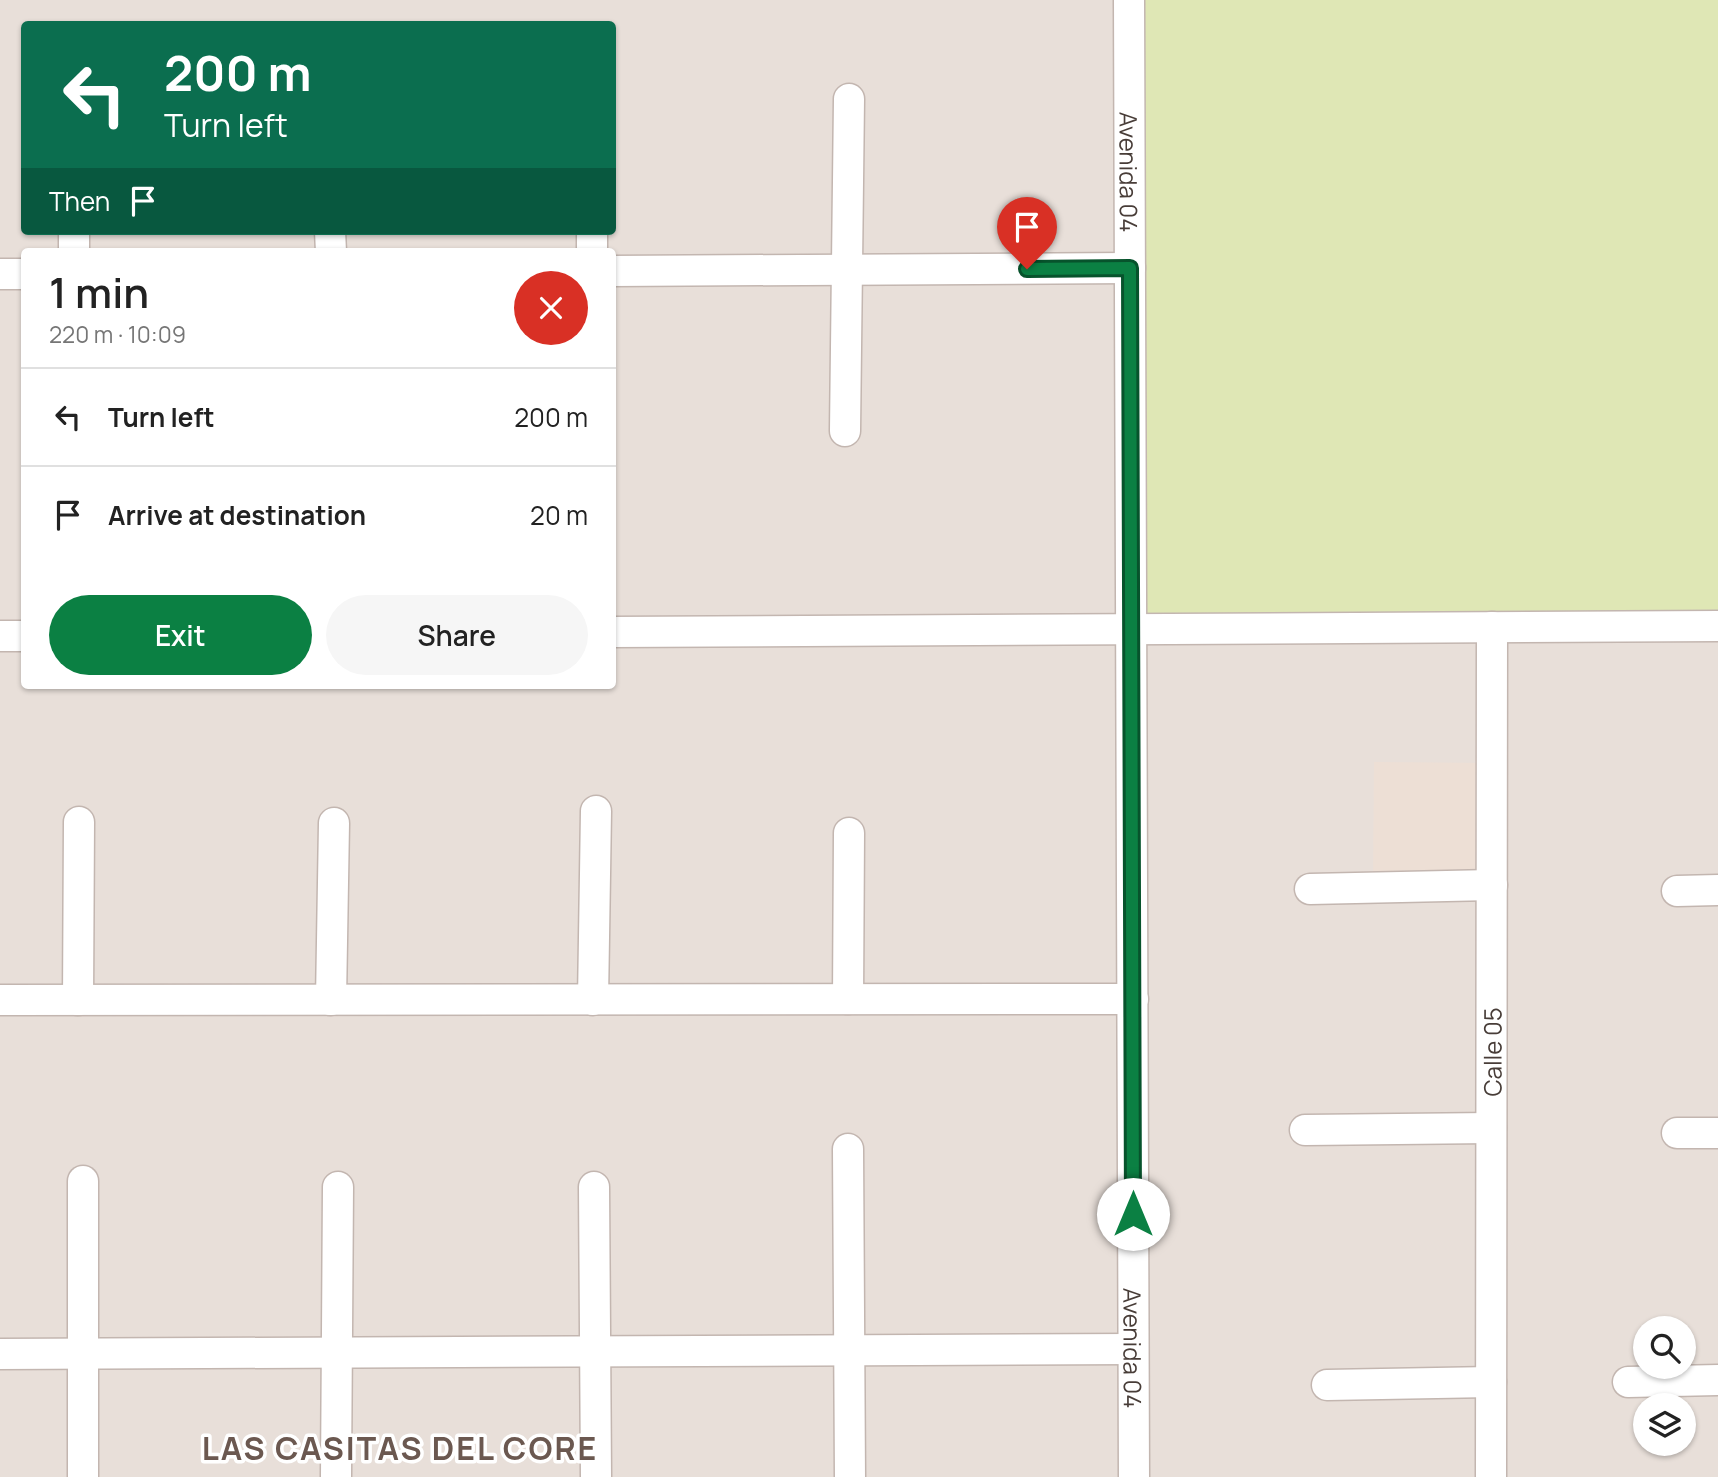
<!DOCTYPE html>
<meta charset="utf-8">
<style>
:root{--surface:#fff;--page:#f6f6f6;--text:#222;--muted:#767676;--line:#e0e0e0;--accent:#0b8043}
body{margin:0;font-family:Manrope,sans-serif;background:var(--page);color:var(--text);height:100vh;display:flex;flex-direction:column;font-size:26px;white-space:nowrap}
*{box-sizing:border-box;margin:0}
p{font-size:23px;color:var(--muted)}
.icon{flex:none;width:38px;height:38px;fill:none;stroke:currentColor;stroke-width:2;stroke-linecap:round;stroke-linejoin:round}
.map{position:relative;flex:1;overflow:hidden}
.panel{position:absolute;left:21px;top:248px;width:595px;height:441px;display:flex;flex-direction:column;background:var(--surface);border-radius:7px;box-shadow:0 2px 5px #0004}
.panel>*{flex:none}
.top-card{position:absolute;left:21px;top:21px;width:595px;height:214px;border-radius:7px;box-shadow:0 2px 5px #0004;background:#0b6e4f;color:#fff;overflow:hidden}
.fabs{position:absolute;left:1633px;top:1316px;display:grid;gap:14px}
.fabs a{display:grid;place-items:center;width:63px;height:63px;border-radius:50%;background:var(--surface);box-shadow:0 2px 5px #0004;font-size:35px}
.pin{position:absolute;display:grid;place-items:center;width:60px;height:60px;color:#fff;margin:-72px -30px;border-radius:50% 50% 50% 0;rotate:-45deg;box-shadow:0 0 7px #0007}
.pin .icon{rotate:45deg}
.me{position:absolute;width:77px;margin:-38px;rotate:0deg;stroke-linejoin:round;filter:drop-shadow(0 0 5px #0008)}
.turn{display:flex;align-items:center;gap:24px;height:147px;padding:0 28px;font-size:32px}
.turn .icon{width:91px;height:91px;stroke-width:2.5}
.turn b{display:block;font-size:49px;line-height:60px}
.then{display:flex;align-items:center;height:66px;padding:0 28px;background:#0003;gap:14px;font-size:26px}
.round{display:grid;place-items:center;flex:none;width:74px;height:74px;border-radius:37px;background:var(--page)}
.summary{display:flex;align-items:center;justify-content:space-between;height:119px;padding:0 28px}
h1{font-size:42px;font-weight:600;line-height:52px}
.button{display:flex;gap:14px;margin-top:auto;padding:14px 28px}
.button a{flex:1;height:80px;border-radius:42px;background:var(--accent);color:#fff;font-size:28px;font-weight:600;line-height:80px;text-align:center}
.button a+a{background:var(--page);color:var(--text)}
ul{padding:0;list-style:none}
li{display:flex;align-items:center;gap:21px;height:98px;padding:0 28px;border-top:2px solid var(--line)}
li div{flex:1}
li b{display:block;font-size:26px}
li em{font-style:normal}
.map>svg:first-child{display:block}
.residential{fill:#e8dfd9;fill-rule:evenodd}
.education{fill:#eddfd5}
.green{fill:#dfe7b5}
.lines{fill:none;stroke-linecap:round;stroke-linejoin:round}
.minor-casing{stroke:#c3b6b0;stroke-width:33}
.minor{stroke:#fff;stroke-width:30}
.route-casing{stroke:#07532c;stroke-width:18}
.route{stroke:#0b8043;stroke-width:12}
.labels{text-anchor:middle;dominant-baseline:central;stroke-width:7;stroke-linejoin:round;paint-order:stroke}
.street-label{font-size:24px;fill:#483d38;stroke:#fff}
.district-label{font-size:32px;font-weight:bold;letter-spacing:2px;fill:#6b5850;stroke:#fff}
</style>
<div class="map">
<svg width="1718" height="1477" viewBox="0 0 1718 1477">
<rect width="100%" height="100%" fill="#f4eeea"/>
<!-- residential -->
<path class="residential" d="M0,0H1718V1477H0ZM24,24H612V231H24ZM24,252H612V686H24ZM1645,1328H1684V1367H1645ZM1645,1405H1684V1444H1645Z"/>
<!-- education -->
<path class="education" d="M1374,762L1492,763V885L1373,888Z"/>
<!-- green -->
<path class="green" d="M1129,0H1718V626L1131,628Z"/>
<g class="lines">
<!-- minor casing -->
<g class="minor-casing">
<g id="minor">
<path id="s1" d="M1129,0L1134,1477"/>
<path d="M74,231V252"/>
<path d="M330,231L331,252"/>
<path d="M592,231V252"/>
<path d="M612,271L1130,268"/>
<path d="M0,274H24"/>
<path d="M845,431L849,99"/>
<path d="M612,632L1718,626"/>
<path d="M0,636H24"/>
<path d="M1310,889L1492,885"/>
<path d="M1677,891L1718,890"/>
<path d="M848,999L849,833"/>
<path d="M0,1000L1133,999"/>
<path d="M78,1000L79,822"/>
<path d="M331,1000L334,823"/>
<path d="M593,1000L596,811"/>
<path d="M1305,1130L1491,1128"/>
<path d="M1677,1133H1718"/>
<path d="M848,1149L850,1477"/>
<path d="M83,1181V1477"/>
<path d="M594,1187L596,1477"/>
<path d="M0,1354L1133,1349"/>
<path d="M1628,1382L1718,1380"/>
<path d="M1327,1385L1491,1382"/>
<path d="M336,1477L338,1187"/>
<path id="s2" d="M1491,1477L1492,627"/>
</g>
</g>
<!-- minor -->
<use href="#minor" class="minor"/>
</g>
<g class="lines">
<!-- route casing -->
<g class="route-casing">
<path id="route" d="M1027,269L1130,268L1133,1214"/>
</g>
<!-- route -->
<use href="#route" class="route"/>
</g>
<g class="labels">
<!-- street labels -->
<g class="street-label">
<text stroke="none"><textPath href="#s1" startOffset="172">Avenida 04</textPath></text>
<text stroke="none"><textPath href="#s2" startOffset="425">Calle 05</textPath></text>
<text stroke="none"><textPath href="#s1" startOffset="1348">Avenida 04</textPath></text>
</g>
<!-- district labels -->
<g class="district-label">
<text x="400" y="1448">LAS CASITAS DEL CORE</text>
</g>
</g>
</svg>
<div class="fabs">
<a><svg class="icon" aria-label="search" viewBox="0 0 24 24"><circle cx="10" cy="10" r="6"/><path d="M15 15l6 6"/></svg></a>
<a><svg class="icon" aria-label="layers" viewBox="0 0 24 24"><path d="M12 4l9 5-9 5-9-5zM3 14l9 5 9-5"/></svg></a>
</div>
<div class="pin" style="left:1027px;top:269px;background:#d93025"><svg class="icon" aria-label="arrive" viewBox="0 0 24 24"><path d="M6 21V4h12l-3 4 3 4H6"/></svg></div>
<svg class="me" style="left:1133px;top:1214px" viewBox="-20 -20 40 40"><circle r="19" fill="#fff"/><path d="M0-13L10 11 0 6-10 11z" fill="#0b8043"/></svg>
<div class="top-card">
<div class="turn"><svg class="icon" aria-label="left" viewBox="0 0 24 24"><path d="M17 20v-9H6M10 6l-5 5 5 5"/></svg><div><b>200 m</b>Turn left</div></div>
<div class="then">Then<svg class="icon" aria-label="arrive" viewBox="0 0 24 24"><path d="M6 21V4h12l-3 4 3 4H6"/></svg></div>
</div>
<section class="panel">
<div class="summary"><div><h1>1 min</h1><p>220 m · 10:09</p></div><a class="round" style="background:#d93025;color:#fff"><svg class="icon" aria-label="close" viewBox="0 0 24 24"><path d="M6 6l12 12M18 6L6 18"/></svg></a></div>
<ul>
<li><svg class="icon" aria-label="left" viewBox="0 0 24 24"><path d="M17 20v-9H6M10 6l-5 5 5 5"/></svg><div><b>Turn left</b></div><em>200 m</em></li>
<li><svg class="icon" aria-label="arrive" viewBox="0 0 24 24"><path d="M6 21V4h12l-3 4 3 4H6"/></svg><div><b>Arrive at destination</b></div><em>20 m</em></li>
</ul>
<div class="button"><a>Exit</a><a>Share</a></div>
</section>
</div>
